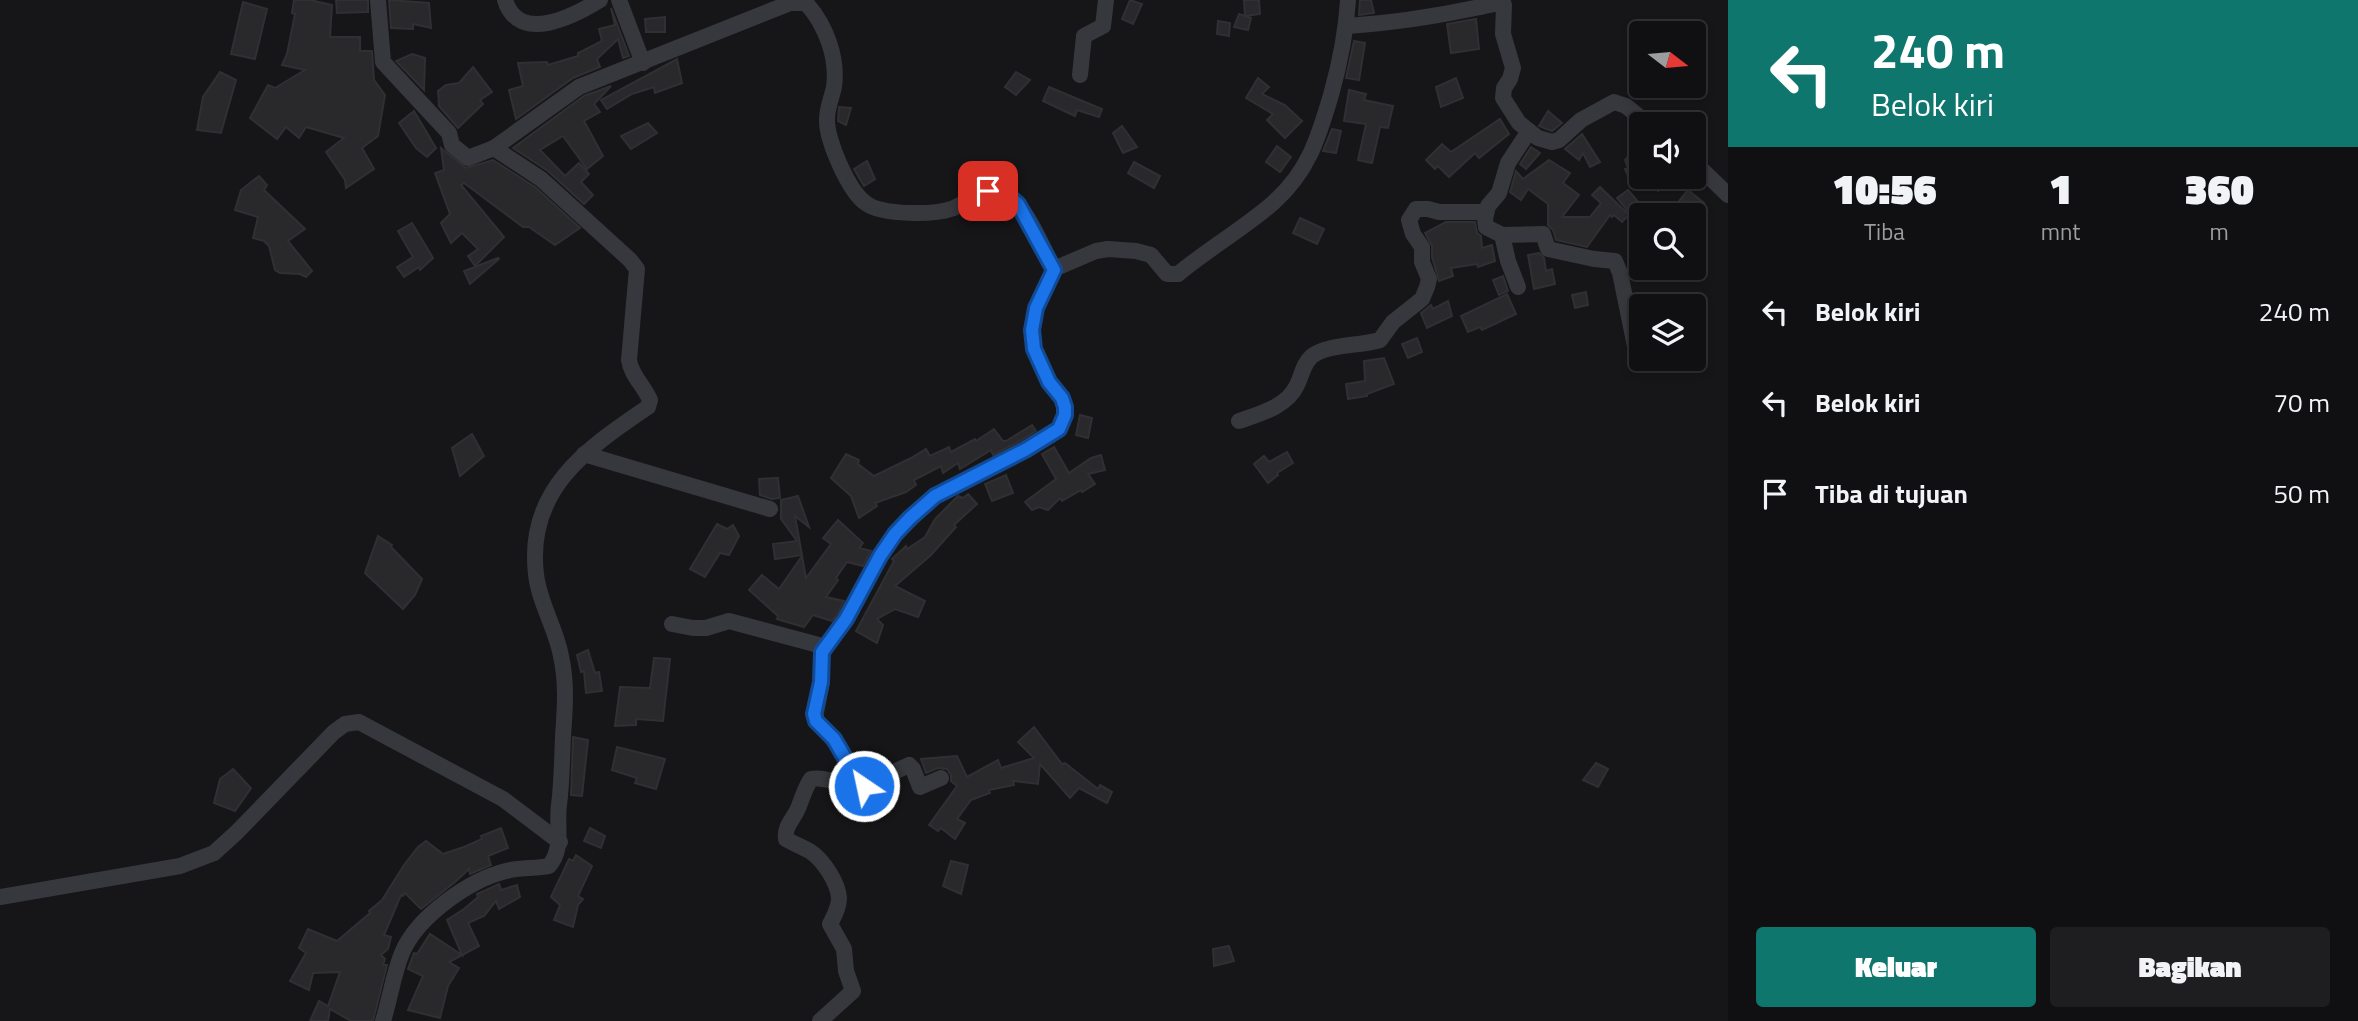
<!DOCTYPE html>
<html lang="id">
<style>
:root{--surface:#101012;--page:#1e1e20;--text:#f1f3f6;--muted:#9c9d9f;--line:#303032;--accent:#0f766e}
body{margin:0;font-family:"Titillium Web",sans-serif;background:var(--page);color:var(--text);height:100vh;display:flex;flex-direction:column;font-size:26px;white-space:nowrap}
*{box-sizing:border-box;margin:0}
p{font-size:23px;color:var(--muted)}
.icon{flex:none;width:38px;height:38px;fill:none;stroke:currentColor;stroke-width:2;stroke-linecap:round;stroke-linejoin:round}
.map{position:relative;flex:1;overflow:hidden}
.sheet{display:flex;flex-direction:column;background:var(--surface);width:630px}
.sheet>*{flex:none}
.banner{background:#0f766e;color:#fff;overflow:hidden}
.needle{width:46px;rotate:106deg}
.buttons{position:absolute;left:1629px;top:21px;display:grid;gap:14px}
.buttons a{display:grid;place-items:center;width:77px;height:77px;border-radius:7px;background:var(--surface);box-shadow:0 4px 10px #0003,0 0 0 2px var(--line);font-size:35px}
.pin{position:absolute;display:grid;place-items:center;width:60px;height:60px;color:#fff;margin:-30px;border-radius:14px;box-shadow:0 4px 10px #0006}
.me{position:absolute;width:77px;margin:-38px;rotate:326deg;stroke-linejoin:round;filter:drop-shadow(0 0 5px #0008)}
.turn{display:flex;align-items:center;gap:24px;height:147px;padding:0 28px;font-size:32px}
.turn .icon{width:91px;height:91px;stroke-width:2.5}
.turn b{display:block;font-size:49px;line-height:60px}
.eta{display:flex;justify-content:space-evenly;align-items:center;height:119px;text-align:center}
.eta b{font-size:42px;font-weight:800;line-height:49px}
.cta{display:flex;gap:14px;margin-top:auto;padding:14px 28px}
.cta a{flex:1;height:80px;border-radius:7px;background:var(--accent);color:#fff;font-size:28px;font-weight:800;line-height:80px;text-align:center}
.cta a+a{background:var(--page);color:var(--text)}
ul{padding:0;list-style:none}
li{display:flex;align-items:center;gap:21px;height:91px;padding:0 28px}
li div{flex:1}
li b{display:block;font-size:26px}
li em{font-style:normal}
main{display:flex;flex:1;min-height:0}
.map>svg:first-child{display:block}
.building{fill:#29292c;stroke:#303034;stroke-width:2}
.lines{fill:none;stroke-linecap:round;stroke-linejoin:round}
.minor{stroke:#37383d;stroke-width:16}
.route-casing{stroke:#114b97;stroke-width:18}
.route{stroke:#1a73e8;stroke-width:12}
</style>
<main>
<div class="map">
<svg width="1728" height="1021" viewBox="0 0 1728 1021">
<rect width="100%" height="100%" fill="#161618"/>
<!-- building -->
<g class="building">
<path d="M294,0H310L332,5L330,37H360V51H372L374,80L385,95L378,136L362,148L374,169L346,188L345,180L326,152L344,138L306,127L299,138L286,127L277,139L250,118L268,85L275,88L305,70L282,65L287,54L295,14L292,13Z"/>
<path d="M336,0H368V12L337,13Z"/>
<path d="M389,0L429,3L431,28L413,24V29L391,28Z"/>
<path d="M1130,0L1142,4L1133,24L1122,19Z"/>
<path d="M1244,0H1259L1260,14L1245,16Z"/>
<path d="M1360,0H1371L1374,13L1359,15Z"/>
<path d="M243,2L267,9L255,59L231,54Z"/>
<path d="M611,8L629,56L623,58L618,39L597,59L600,67L573,78L516,119L509,90L523,86L518,63L547,62L548,65L578,56V53L602,41L599,29L615,25Z"/>
<path d="M1239,14L1251,18L1248,30L1234,27Z"/>
<path d="M665,17V32H646L645,19Z"/>
<path d="M1476,19L1479,49L1451,53L1447,24Z"/>
<path d="M1218,21L1230,23L1229,36L1217,34Z"/>
<path d="M1354,41L1365,43L1359,80L1346,78Z"/>
<path d="M412,54L425,58L424,90L396,61Z"/>
<path d="M677,59L682,83L655,93L654,87L632,94L607,109L601,100Z"/>
<path d="M473,67L492,92L480,100L483,104L458,128L439,106L438,91L446,85L459,83Z"/>
<path d="M220,72L236,80L221,133L197,130L203,97Z"/>
<path d="M1016,72L1030,80L1016,95L1005,87Z"/>
<path d="M1258,78L1269,87L1262,94L1285,105L1302,121L1285,138L1267,120L1273,114L1246,98Z"/>
<path d="M1456,78L1463,98L1441,107L1436,87Z"/>
<path d="M611,86L594,104L600,112L584,121L603,156L587,169L563,136L540,150L565,176L579,163L589,174L581,182L593,195L584,204L548,171L513,148L584,96Z"/>
<path d="M1049,87L1102,109L1099,117L1077,110L1075,116L1043,101Z"/>
<path d="M1349,90L1366,94L1364,100L1393,106L1388,128L1380,127L1372,163L1358,160L1366,124L1344,121Z"/>
<path d="M839,107L851,108L846,125L838,121Z"/>
<path d="M414,111L436,148L427,157L416,148L399,123Z"/>
<path d="M1548,111L1562,123L1552,131L1539,126Z"/>
<path d="M1500,119L1509,134L1479,158L1475,153L1449,177L1438,166L1435,169L1426,160L1442,144L1451,152Z"/>
<path d="M648,123L657,133L631,149L621,136Z"/>
<path d="M1122,126L1137,147L1123,153L1113,133Z"/>
<path d="M1332,129L1341,131L1336,153L1323,151Z"/>
<path d="M1582,134L1600,162L1590,167L1583,153L1579,160L1565,149Z"/>
<path d="M1642,142V183L1633,187L1625,169L1628,168L1625,160Z"/>
<path d="M1277,146L1291,157L1280,172L1266,162Z"/>
<path d="M1531,147L1540,153L1526,169L1520,164Z"/>
<path d="M441,148L466,168L493,160L535,187L580,228L555,245L529,227H523L464,183L461,185L504,237L475,266L468,256L478,249L462,233L451,243L441,223L450,214L435,173L444,170Z"/>
<path d="M1549,160L1570,173L1563,183L1579,195L1562,217H1590L1601,203L1592,195L1600,187L1629,215L1622,222L1614,215L1612,217L1610,215L1587,247L1556,240L1553,230L1548,225V204L1528,189L1521,200L1510,192L1516,171L1523,179Z"/>
<path d="M867,161L875,179L864,186L854,169Z"/>
<path d="M1134,162L1160,176L1154,188L1128,173Z"/>
<path d="M259,176L267,185L264,190L305,229L288,241L312,271L306,277L300,274L280,273L275,270L269,246L264,241L253,238L258,217L235,210L241,190Z"/>
<path d="M1650,177H1682L1658,191Z"/>
<path d="M1628,190L1641,205V209L1632,216L1617,198Z"/>
<path d="M1688,190L1704,203L1695,214L1679,201Z"/>
<path d="M1300,218L1324,229L1317,244L1293,233Z"/>
<path d="M1446,222H1475L1477,233L1481,236L1482,248L1492,245L1495,261L1478,267L1477,264L1451,268L1453,276L1439,281L1432,257V246L1425,233Z"/>
<path d="M412,223L433,258L420,270L419,267L404,277L397,267L413,257L398,231Z"/>
<path d="M1539,253L1544,258L1546,271L1552,269L1555,284L1534,289L1528,255Z"/>
<path d="M498,258L499,259L470,284L464,271Z"/>
<path d="M1503,276L1508,291L1499,295L1493,280Z"/>
<path d="M1586,292L1588,305L1575,308L1572,295Z"/>
<path d="M1507,294L1516,314L1482,330L1480,327L1468,332L1461,316Z"/>
<path d="M1448,301L1452,316L1427,328L1421,313L1431,305L1433,309Z"/>
<path d="M1417,338L1422,352L1408,358L1402,344Z"/>
<path d="M1384,358L1394,384L1367,394V396L1348,399L1346,384L1365,381L1364,361Z"/>
<path d="M1080,415L1092,418L1088,438L1076,435Z"/>
<path d="M1032,425L1036,431L1020,441L993,455L991,450L960,469L958,463L943,473L941,466L914,480L916,485L906,492L875,503L877,506L859,518L851,496L831,478L846,454L859,460L858,464L874,476L911,458L926,449L930,456L949,447L951,452L975,439L976,441L994,429L1003,441H1006Z"/>
<path d="M472,434L484,456L460,476L452,448Z"/>
<path d="M1054,447L1069,473L1091,458L1101,455L1105,470L1088,474L1095,484L1082,492L1081,490L1062,501L1060,498L1048,510L1039,507L1032,510L1025,502L1056,479L1042,454Z"/>
<path d="M1287,452L1293,463L1277,473L1278,475L1268,483L1254,464L1264,456L1269,462Z"/>
<path d="M1006,475L1013,493L992,501L985,484Z"/>
<path d="M778,478L780,498L772,499L760,495L759,479Z"/>
<path d="M968,494L977,504L954,525L956,527L931,555L895,586L925,601L918,617L895,609L877,619L883,625L877,643L856,631L894,561L892,559L906,546L907,549L925,537L935,519L958,496L963,498Z"/>
<path d="M798,496L809,527L795,516L802,555L775,559L773,544L797,541L781,519V500Z"/>
<path d="M838,520L863,543L859,548L871,551L863,566L847,562L836,578L838,580L826,597L844,601L838,613L832,621L813,615L804,627L777,619L778,616L749,590L762,575L779,589L802,556L806,578L831,544L823,538Z"/>
<path d="M717,524L727,529L733,525L739,536L729,555L720,553L705,577L690,569Z"/>
<path d="M378,536L392,545L391,547L422,579L415,595L403,609L365,573Z"/>
<path d="M588,650L595,673L599,672L602,691L586,693L584,671L581,672L577,655Z"/>
<path d="M654,658L670,659L663,721L636,719V725L615,726L620,687L650,688Z"/>
<path d="M1034,727L1062,764L1065,763L1098,789L1100,785L1112,792L1107,803L1079,788L1070,798L1040,764L1038,784L1013,781L1014,785L989,790L990,793L971,800L957,819L965,823L955,839L941,828L938,831L929,825L957,786L951,781V775L947,769L938,768L926,773L921,759L957,756L967,777L998,760L1001,768L1034,758L1018,742Z"/>
<path d="M573,737L588,740L582,796L571,795Z"/>
<path d="M617,747L665,759L656,789L635,783L637,778L612,770Z"/>
<path d="M1596,763L1608,769L1598,787L1583,780Z"/>
<path d="M233,769L251,788L235,811L214,803L220,779Z"/>
<path d="M501,828L508,848L488,856L491,865L470,874L469,869L455,882L421,909L405,893L403,896L401,895L384,935L391,937L388,949L381,955L385,959L383,965H387L373,1021H351L330,1009L328,1021H310L319,1001L328,1006L340,972L313,973L309,990L290,981L306,953L299,948L308,929L337,941L370,913L369,911L382,900L404,865L418,847L426,841L443,854L464,847L482,839L481,836Z"/>
<path d="M590,828L605,836L601,848L584,841Z"/>
<path d="M576,855L592,866L578,896L583,899L578,905L573,927L554,920L560,905L551,897L569,859L573,861Z"/>
<path d="M951,861L968,865L961,894L943,886Z"/>
<path d="M499,884L501,890L517,885L520,897L499,909L496,901L484,916L468,923L479,946L449,962L459,968L448,986L440,1018L408,1010L423,976L408,969L414,953L417,954L430,934L462,955L447,920L464,909L478,897L477,894Z"/>
<path d="M1229,946L1234,961L1214,966L1213,949Z"/>
</g>
<g class="lines">
<!-- minor -->
<g class="minor">
<path d="M378,0L383,62L449,133L452,145L468,158L494,148L541,179L630,260L637,269L629,360C631,375 644,386 650,400L648,407C586,449 526,490 536,574C539,603 556,628 561,656C567,683 565,709 563,736C562,759 562,782 559,805C556,827 564,848 549,866C535,869 519,867 506,871C469,880 417,917 402,953C393,975 390,999 383,1021"/>
<path d="M505,0C519,45 574,16 600,0"/>
<path d="M619,0L643,63"/>
<path d="M1480,7L1499,3L1504,5L1503,34L1513,68L1510,79L1504,88L1503,98L1519,123L1538,138L1552,142L1559,140L1581,120L1614,102L1626,106L1648,124"/>
<path d="M1347,26C1395,23 1433,17 1480,7L1484,0"/>
<path d="M1080,75L1084,36L1103,26L1106,0"/>
<path d="M494,148L579,87L790,3H806C826,25 838,58 834,87C832,97 827,108 827,119C826,139 849,193 867,204C883,215 933,215 951,209C967,204 988,183 1005,193C1026,204 1043,249 1054,269"/>
<path d="M1694,162L1728,195"/>
<path d="M1502,235L1543,234L1548,249L1594,259L1615,261L1620,273L1638,361"/>
<path d="M1518,287L1508,261L1502,235L1486,227L1485,219L1488,206L1499,193L1508,163L1529,131"/>
<path d="M1239,421C1259,414 1287,407 1297,385C1302,375 1303,364 1312,356C1327,344 1361,346 1380,340L1393,322L1422,299L1427,287L1429,279L1422,262V247L1413,234L1409,220L1416,209H1428L1439,212H1486"/>
<path d="M584,454L770,509"/>
<path d="M672,624L693,628H706L729,621L826,647"/>
<path d="M849,774L854,782L864,786L909,765L913,769L920,787L941,778"/>
<path d="M0,897L180,866L214,853L237,832L334,732L345,724L359,722L503,799L560,842"/>
<path d="M820,1021L853,991L846,971L844,949L830,924C834,916 839,908 839,898C838,883 824,861 811,852C803,847 794,844 786,839C784,825 795,818 799,806C803,796 805,788 811,779C823,776 837,784 843,781C868,771 820,727 815,718L822,682V652L847,619L880,556L895,534L935,496L1025,450L1059,429L1065,415V407L1062,398L1049,382L1034,349L1032,330L1036,308L1054,269L1096,251L1108,249L1136,251L1151,255L1167,274H1178C1208,249 1243,229 1273,203C1308,172 1318,139 1331,95C1340,63 1346,33 1348,0"/>
</g>
</g>
<g class="lines">
<!-- route casing -->
<g class="route-casing">
<path id="route" d="M864,786L854,782L849,774L850,767L841,751L834,739L816,721L814,714L821,682L822,652L846,619L880,556L895,534L910,518L935,496L1025,450L1059,429L1065,415V407L1062,398L1049,382L1034,349L1032,330L1036,308L1054,270L1018,204L1004,192L988,191"/>
</g>
<!-- route -->
<use href="#route" class="route"/>
</g>
</svg>
<div class="buttons">
<a><svg class="needle" viewBox="-14 -14 28 28"><path d="M0-13l5 13h-10z" fill="#e53935"/><path d="M0 13l5-13h-10z" fill="#9c9d9f"/></svg></a>
<a><svg class="icon" aria-label="sound" viewBox="0 0 24 24"><path d="M4 9h4l5-4v14l-5-4H4zM17 9q2 3 0 6"/></svg></a>
<a><svg class="icon" aria-label="search" viewBox="0 0 24 24"><circle cx="10" cy="10" r="6"/><path d="M15 15l6 6"/></svg></a>
<a><svg class="icon" aria-label="layers" viewBox="0 0 24 24"><path d="M12 4l9 5-9 5-9-5zM3 14l9 5 9-5"/></svg></a>
</div>
<div class="pin" style="left:988px;top:191px;background:#d93025"><svg class="icon" aria-label="arrive" viewBox="0 0 24 24"><path d="M6 21V4h12l-3 4 3 4H6"/></svg></div>
<svg class="me" style="left:864px;top:786px" viewBox="-20 -20 40 40"><circle r="17" fill="#1a73e8" stroke="#fff" stroke-width="3"/><path d="M0-11L8 9 0 5-8 9z" fill="#fff"/></svg>
</div>
<section class="sheet">
<div class="banner">
<div class="turn"><svg class="icon" aria-label="left" viewBox="0 0 24 24"><path d="M17 20v-9H6M10 6l-5 5 5 5"/></svg><div><b>240 m</b>Belok kiri</div></div>
</div>
<div class="eta">
<div><b>10:56</b><p>Tiba</p></div>
<div><b>1</b><p>mnt</p></div>
<div><b>360</b><p>m</p></div>
</div>
<ul>
<li><svg class="icon" aria-label="left" viewBox="0 0 24 24"><path d="M17 20v-9H6M10 6l-5 5 5 5"/></svg><div><b>Belok kiri</b></div><em>240 m</em></li>
<li><svg class="icon" aria-label="left" viewBox="0 0 24 24"><path d="M17 20v-9H6M10 6l-5 5 5 5"/></svg><div><b>Belok kiri</b></div><em>70 m</em></li>
<li><svg class="icon" aria-label="arrive" viewBox="0 0 24 24"><path d="M6 21V4h12l-3 4 3 4H6"/></svg><div><b>Tiba di tujuan</b></div><em>50 m</em></li>
</ul>
<div class="cta"><a>Keluar</a><a>Bagikan</a></div>
</section>
</main>
